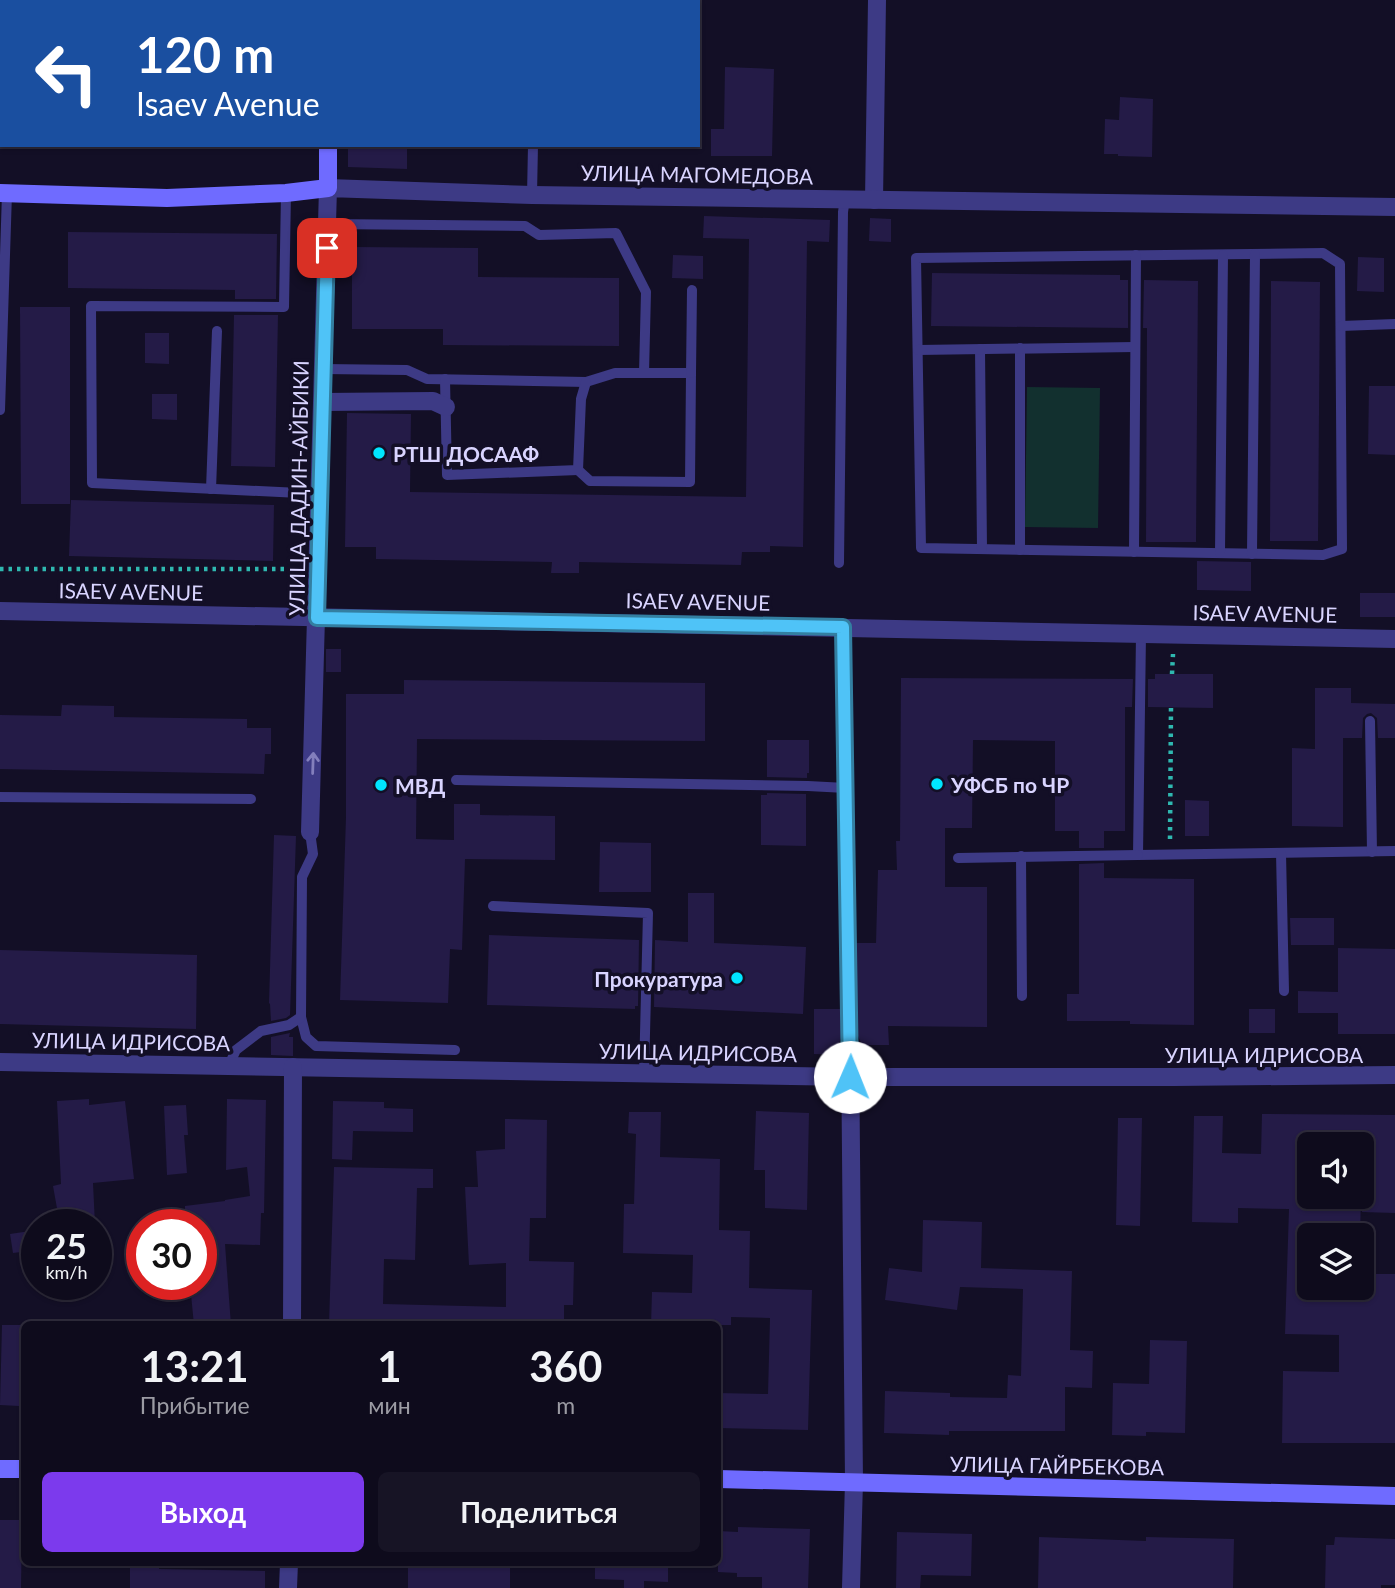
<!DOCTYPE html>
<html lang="ru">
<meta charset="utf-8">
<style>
:root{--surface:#0e0b1c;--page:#171425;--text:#f1f3f6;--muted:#9b9ba3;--line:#2e2b3b;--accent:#7c3aed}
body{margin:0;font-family:Lato,sans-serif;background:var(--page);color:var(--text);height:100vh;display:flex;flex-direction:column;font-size:26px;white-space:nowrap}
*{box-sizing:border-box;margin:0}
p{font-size:23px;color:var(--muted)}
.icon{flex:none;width:38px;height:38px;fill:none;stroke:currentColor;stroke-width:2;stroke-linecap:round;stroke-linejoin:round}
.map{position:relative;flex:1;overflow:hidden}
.details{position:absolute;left:21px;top:1321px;width:700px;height:245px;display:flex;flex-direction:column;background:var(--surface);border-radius:10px;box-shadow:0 2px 5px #0004,0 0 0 2px var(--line)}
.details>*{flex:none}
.hud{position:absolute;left:0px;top:0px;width:700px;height:147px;box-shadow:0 2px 5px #0004,0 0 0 2px var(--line);background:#1a4fa0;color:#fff;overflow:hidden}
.fabs{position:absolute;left:1297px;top:1132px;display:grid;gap:14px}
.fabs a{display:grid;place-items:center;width:77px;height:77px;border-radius:10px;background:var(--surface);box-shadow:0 2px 5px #0004,0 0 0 2px var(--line);font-size:35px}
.speed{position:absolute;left:21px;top:1209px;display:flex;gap:14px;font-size:35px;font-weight:700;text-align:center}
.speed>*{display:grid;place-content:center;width:91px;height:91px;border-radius:50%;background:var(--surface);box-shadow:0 2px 5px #0004,0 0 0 2px var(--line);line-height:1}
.speed small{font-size:18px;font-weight:400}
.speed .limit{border:10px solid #d22;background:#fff;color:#111}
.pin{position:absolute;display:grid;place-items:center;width:60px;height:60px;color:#fff;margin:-30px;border-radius:14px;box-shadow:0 4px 10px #0006}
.me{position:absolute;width:77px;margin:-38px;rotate:1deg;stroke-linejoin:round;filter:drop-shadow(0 0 5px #0008)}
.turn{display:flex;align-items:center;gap:24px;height:147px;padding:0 21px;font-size:32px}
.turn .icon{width:91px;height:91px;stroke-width:2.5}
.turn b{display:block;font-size:49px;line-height:60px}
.eta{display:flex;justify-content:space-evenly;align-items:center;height:119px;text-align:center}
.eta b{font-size:42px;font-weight:700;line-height:49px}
.button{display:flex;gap:14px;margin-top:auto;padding:14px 21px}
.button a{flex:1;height:80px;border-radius:10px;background:var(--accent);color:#fff;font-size:28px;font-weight:700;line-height:80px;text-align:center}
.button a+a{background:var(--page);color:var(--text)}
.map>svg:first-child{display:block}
.green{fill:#12302f}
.building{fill:#241b47}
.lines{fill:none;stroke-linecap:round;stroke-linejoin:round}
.path{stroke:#2fb8b0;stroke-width:4.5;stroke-dasharray:3.5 5;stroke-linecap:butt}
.lane{stroke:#3d3a85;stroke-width:10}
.street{stroke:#3d3a85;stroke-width:18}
.secondary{stroke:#6f6bff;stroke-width:18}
.oneway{stroke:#837fbc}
.route-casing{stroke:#337fa1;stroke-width:18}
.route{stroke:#4fc3f7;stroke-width:12}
.poi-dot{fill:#00e5ff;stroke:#130f26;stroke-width:2.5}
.labels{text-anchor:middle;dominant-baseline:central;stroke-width:7;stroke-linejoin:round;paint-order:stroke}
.street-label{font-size:21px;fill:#d9d4ff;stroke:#130f26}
.poi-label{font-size:21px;font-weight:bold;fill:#d9d4ff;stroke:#130f26;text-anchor:start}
</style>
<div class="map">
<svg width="1395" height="1588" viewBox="0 0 1395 1588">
<rect width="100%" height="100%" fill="#130f26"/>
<!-- green -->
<path class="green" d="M1027,387L1100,388L1098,528L1025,527Z"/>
<!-- building -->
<g class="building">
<path d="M725,67L774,69L772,156H711V129H724Z"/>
<path d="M1120,97L1153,99L1152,157L1118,156V154H1104L1105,119L1119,120Z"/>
<path d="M348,145H407V169L348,167Z"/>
<path d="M704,216L830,220L829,242L807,241L803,547L770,546V552H742L741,565L579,562V573H551L552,562L376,559V547H345L347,413L411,414L410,492L746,497L749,239L703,238Z"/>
<path d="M870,218L891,219V242L869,241Z"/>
<path d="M68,232L277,234L276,299H235V290L68,288Z"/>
<path d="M352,247L478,248V277L619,278V346L443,345V329H352Z"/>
<path d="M673,255L703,256V279L672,278Z"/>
<path d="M1358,257L1384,258V292L1357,291Z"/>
<path d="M932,273L1120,275V280H1128V328L931,326Z"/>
<path d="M1144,280L1198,281L1196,542H1146L1147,328H1143Z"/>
<path d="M1271,281L1320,282L1318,541H1270Z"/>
<path d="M20,307H70V504H21Z"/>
<path d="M234,315H278L275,467L231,466Z"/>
<path d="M145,333H169V364L145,363Z"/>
<path d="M1369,386H1395V455L1368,454Z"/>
<path d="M152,394H177V420L152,419Z"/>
<path d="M71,500L274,505L273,561L69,556Z"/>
<path d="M1197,561L1251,562V591L1197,590Z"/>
<rect x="1360" y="593" width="35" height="24"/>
<rect x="326" y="649" width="15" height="23"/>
<path d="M1155,674H1213V708L1148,707V679H1155Z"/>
<path d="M901,678L1133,679L1132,707H1125V831H1104V848H1079V831H1055V741L973,740L972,828H945V887H987V1027L888,1026L889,1045H869V1055H861V1043L858,1036L856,943H876L878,870H897L896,841H900Z"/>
<path d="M404,680L705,683V741L417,739L416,839L454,840V804H480V815L555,816V860L465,859L462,950L450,949L448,1003L340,1000L346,817V694H404Z"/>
<path d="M1315,688H1351V703L1395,704V738H1378L1377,718L1371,713L1367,714L1363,718L1362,738H1343V827L1292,826V748L1315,749Z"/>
<path d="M62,705L114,706V717L247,719V728H271V754H265L264,774L0,769V715L61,716Z"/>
<path d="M767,740H809V773H807V778L767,777Z"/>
<path d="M767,793L806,794V846L761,845V795H767Z"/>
<path d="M1185,800L1209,801V836H1185Z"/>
<path d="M274,835L296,836L290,1015L286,1018L271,1021L270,1004L269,1003Z"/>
<path d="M600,842L651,843V892H599Z"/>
<path d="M1104,863V878L1194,879V1025L1130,1024V1021H1067V994H1079V864Z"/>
<path d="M688,893H714V943L806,947L803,1014L654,1007L655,940L688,942Z"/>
<path d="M1290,918H1334V945H1291Z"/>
<path d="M489,935L639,940L638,1006H635V1009L487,1005Z"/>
<path d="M1338,948L1395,949V1034H1338V1013H1298V991L1338,992Z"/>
<path d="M0,950L197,955L196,1029L0,1024Z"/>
<path d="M814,1009H842V1036L839,1043V1055L814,1054Z"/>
<rect x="1249" y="1009" width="26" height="24"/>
<path d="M290,1033L289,1037H293V1056L271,1055V1037Z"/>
<path d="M89,1099V1105L125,1101L134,1179L93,1183L95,1225H60L53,1186L61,1184L57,1101Z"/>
<path d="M227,1099L266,1100L264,1213H261L260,1245L225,1244L231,1325H194L190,1284H201V1225H185V1206L225,1201V1200L250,1196L247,1167L226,1170Z"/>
<path d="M333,1101L384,1102V1108L413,1109V1132L353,1131L352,1160L332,1159Z"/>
<path d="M186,1105L188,1135H184L187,1173L167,1175L164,1106Z"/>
<path d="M756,1111L809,1113L807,1210L765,1208V1170H754Z"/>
<path d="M629,1112H661L660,1157L720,1159L719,1230L750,1231L749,1288L812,1290L808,1430L718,1428V1393L768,1394L770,1318L731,1317V1325H651L652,1292L692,1293L693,1255L623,1253L624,1204H634L636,1134L628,1133Z"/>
<path d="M1262,1114L1395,1115V1213L1362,1212L1363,1144H1309V1197H1361L1360,1235L1315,1234V1236H1309V1288H1362V1274H1395V1443H1282L1283,1371L1339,1372V1335L1285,1334L1289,1209L1238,1208V1223L1192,1222L1194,1116H1223L1222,1153L1261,1154Z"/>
<path d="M1118,1118H1142L1140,1226L1116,1225Z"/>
<path d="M505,1119L547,1120L546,1218H530L529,1261L574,1262L573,1305H564V1325H329L334,1167L433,1169V1188H417L415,1260L384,1259L383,1304L506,1307V1263L469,1265L465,1187H478L476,1151L505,1149Z"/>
<path d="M923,1220L982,1222L981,1268L1072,1271L1070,1350L1093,1351L1092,1388L1065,1387V1431H949V1435L884,1433L885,1391L950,1393V1397L1007,1398L1008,1375L1021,1376L1023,1289L960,1287L957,1310L885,1300L889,1268L922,1272Z"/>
<path d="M37,1230V1250L13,1253L10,1234Z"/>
<path d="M2,1325H21L19,1406L0,1405Z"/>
<path d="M1150,1340L1187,1341L1185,1433L1146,1432V1436L1112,1435L1113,1383L1149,1384Z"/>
<path d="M0,1520H22L21,1588H0Z"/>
<path d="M738,1527L810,1529L808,1588H762V1577H737V1573L718,1572V1531L738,1532Z"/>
<path d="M897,1532L972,1534L971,1576L921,1575L920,1588H896Z"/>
<path d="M1039,1537L1146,1541V1537L1234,1539L1233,1588H1038Z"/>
<path d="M1335,1537L1395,1539V1585H1381V1588H1325L1326,1545H1334Z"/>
<path d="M130,1563H159V1569L265,1571V1588H130Z"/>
<rect x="408" y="1563" width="102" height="25"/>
<path d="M595,1563H668V1582L644,1581V1588H624V1580L595,1579Z"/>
</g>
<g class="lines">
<!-- path -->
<g class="path">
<path d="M0,569H300"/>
<path d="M1172,674L1173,654"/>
<path d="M1170,839L1171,707"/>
</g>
<!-- lane -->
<g class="lane">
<path d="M267,0V2"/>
<path d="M95,2V0"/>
<path d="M0,110H2"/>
<path d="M286,193L284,307L91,306L92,483L320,494"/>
<path d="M532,195L533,145"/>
<path d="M328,224L525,226L539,235L616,233L646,292L644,373"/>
<path d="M1323,253L1340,264L1342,549L1323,555L921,548L916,258Z"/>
<path d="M1341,326L1395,324"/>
<path d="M1020,348V550"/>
<path d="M980,349L982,549"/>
<path d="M918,350L1135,347"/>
<path d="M323,369L407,370L427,379L586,382L615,373H691L690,482L590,481L578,470"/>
<path d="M691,373L692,290"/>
<path d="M445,379L447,475L578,470L581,399L586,382"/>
<path d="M0,410L7,193"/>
<path d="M211,489L217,331"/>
<path d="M1134,552L1136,255"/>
<path d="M1220,553L1223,255"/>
<path d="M1252,554L1255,254"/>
<path d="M839,563L843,212L845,199"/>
<path d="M843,627L850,1044"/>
<path d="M1141,634L1138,855L1395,851"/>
<path d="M1370,721L1372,852"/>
<path d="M456,780L808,786L846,788"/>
<path d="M0,797L251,799"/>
<path d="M1281,853L1284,991"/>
<path d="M1021,856L1022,996"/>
<path d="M958,858L1138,855"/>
<path d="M493,906L648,913L644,1074"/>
<path d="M301,1017L306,1037L316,1046L455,1050"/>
<path d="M229,1065L236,1050L261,1031L289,1025L301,1017L302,877L313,854L310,832"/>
</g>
<!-- street -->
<g class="street">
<path d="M874,200L877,0"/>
<path d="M323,402L433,401L446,407"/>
<path d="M0,611L1395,639"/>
<path d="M310,832L328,188L532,195L1395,207"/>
<path d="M850,1044L854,1482L851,1588"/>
<path d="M0,1062L850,1077H1175L1395,1075"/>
<path d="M292,1325L293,1067"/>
<path d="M288,1588L289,1563"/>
</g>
<!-- secondary -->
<g class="secondary">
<path d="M328,0V2"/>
<path d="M0,193L167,198L286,193L328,188V145"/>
<path d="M0,1469H24"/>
<path d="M718,1479L1395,1496"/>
</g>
</g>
<!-- one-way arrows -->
<defs><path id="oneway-shaft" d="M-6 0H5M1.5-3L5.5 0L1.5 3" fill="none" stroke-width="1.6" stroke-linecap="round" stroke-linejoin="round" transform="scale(1.75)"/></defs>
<use class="oneway" href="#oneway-shaft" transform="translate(313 763) rotate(-88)"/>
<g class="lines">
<!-- route casing -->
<g class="route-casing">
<path id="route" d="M327,248L317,618L843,627L850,1077"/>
</g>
<!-- route -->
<use href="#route" class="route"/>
</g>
<!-- markers -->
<g class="poi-dot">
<circle cx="379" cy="453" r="7"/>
<circle cx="937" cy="784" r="7"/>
<circle cx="381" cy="785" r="7"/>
<circle cx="737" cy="978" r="7"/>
</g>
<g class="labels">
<!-- street labels -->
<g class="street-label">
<text transform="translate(697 174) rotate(1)">УЛИЦА МАГОМЕДОВА</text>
<text transform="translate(298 488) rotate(-89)">УЛИЦА ДАДИН-АЙБИКИ</text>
<text transform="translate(131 591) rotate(1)">ISAEV AVENUE</text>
<text transform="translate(698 601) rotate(1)">ISAEV AVENUE</text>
<text transform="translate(1265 613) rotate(1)">ISAEV AVENUE</text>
<text transform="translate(131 1041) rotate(1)">УЛИЦА ИДРИСОВА</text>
<text transform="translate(698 1052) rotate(1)">УЛИЦА ИДРИСОВА</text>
<text x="1264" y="1054">УЛИЦА ИДРИСОВА</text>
<text transform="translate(1057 1465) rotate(1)">УЛИЦА ГАЙРБЕКОВА</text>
</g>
<!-- poi labels -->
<g class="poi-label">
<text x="393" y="453">РТШ ДОСААФ</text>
<text x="951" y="784">УФСБ по ЧР</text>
<text x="395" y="785">МВД</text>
<text x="723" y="978" text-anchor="end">Прокуратура</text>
</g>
</g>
</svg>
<div class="fabs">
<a><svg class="icon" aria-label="sound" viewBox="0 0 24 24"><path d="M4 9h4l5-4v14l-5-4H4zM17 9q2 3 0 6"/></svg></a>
<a><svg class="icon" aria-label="layers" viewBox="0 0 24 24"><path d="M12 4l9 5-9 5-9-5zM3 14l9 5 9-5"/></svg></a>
</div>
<div class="speed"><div>25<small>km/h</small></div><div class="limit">30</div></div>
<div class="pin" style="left:327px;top:248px;background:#d93025"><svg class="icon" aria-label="arrive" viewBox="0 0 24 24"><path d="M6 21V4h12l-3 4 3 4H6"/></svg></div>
<svg class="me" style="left:850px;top:1077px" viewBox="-20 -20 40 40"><circle r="19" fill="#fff"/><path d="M0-13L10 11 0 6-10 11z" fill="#4fc3f7"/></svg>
<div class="hud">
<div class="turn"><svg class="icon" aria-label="left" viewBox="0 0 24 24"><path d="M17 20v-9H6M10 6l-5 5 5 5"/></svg><div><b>120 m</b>Isaev Avenue</div></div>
</div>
<section class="details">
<div class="eta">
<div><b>13:21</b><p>Прибытие</p></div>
<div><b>1</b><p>мин</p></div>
<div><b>360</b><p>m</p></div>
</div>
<div class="button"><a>Выход</a><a>Поделиться</a></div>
</section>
</div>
